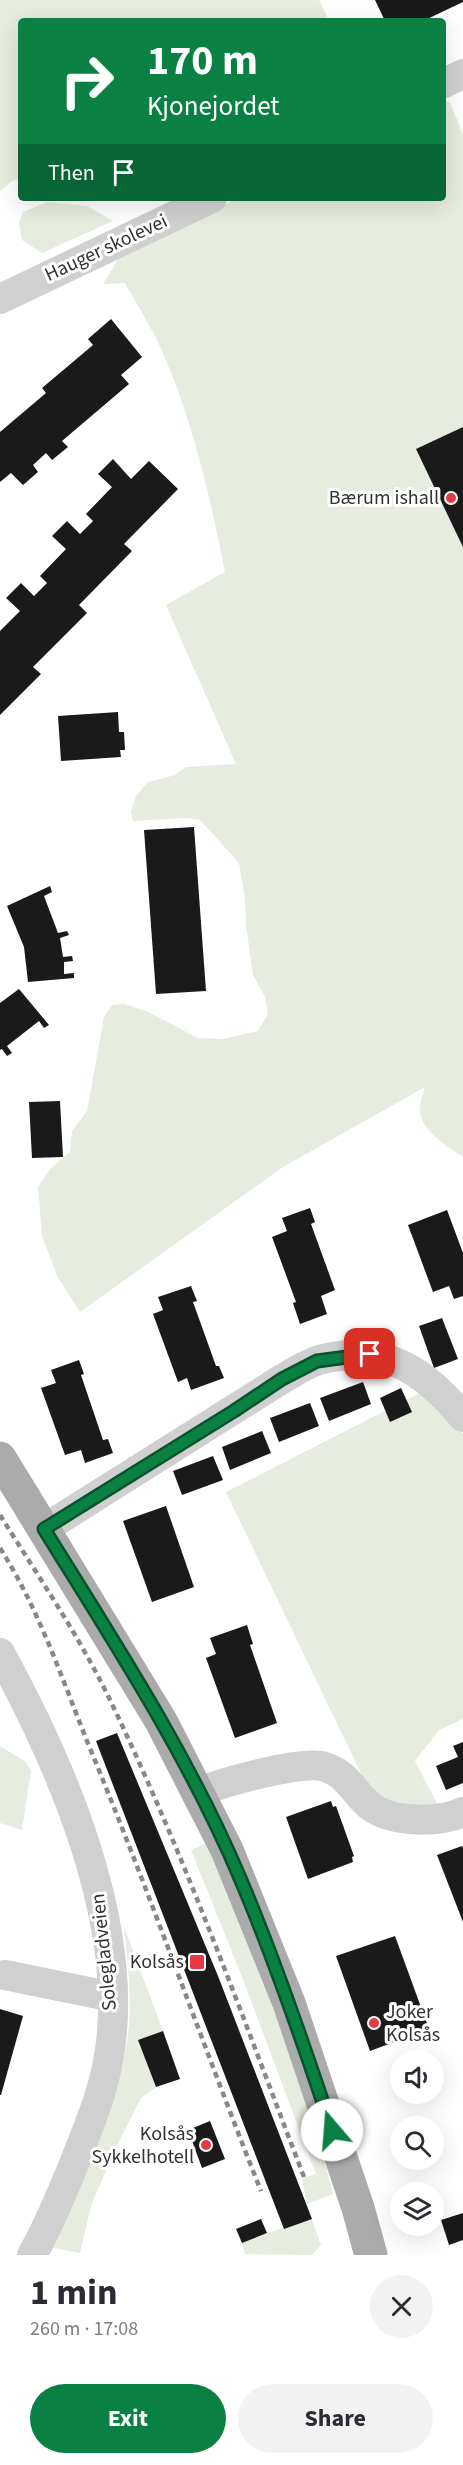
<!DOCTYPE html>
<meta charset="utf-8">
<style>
:root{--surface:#fff;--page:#f2f2f3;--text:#2b2b33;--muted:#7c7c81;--accent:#0b8043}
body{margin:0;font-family:"Source Sans 3",sans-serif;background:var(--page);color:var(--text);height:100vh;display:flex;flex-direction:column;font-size:22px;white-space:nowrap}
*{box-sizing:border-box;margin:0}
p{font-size:20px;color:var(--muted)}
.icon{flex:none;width:33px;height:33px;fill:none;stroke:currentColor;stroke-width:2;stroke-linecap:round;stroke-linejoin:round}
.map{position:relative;height:2255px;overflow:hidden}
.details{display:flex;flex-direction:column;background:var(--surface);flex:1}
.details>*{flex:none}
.guide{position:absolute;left:18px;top:18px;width:428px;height:183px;border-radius:6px;box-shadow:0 6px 24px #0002;background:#0b8043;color:#fff;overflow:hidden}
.fabs{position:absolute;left:390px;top:2050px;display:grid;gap:12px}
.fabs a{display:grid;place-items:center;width:54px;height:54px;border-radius:50%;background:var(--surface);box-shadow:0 6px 24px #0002;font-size:30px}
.pin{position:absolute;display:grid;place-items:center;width:51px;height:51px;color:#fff;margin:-26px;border-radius:12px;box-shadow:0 3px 9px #0006}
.me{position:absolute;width:66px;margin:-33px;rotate:342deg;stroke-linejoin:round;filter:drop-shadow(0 0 4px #0008)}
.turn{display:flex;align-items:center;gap:21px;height:126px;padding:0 30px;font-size:27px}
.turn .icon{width:78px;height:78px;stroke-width:2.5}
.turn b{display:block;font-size:42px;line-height:51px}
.then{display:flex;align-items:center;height:57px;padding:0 30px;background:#0003;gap:12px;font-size:22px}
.round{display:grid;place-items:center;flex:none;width:63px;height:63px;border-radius:32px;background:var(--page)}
.headline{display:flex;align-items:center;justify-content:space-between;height:102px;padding:0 30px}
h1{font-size:36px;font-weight:700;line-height:45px}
.primary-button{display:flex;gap:12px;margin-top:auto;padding:12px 30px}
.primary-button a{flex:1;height:69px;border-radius:36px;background:var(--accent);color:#fff;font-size:24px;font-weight:700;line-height:69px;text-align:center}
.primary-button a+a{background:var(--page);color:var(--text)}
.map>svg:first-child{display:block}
.green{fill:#e6ecdf}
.building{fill:#1a1a1a}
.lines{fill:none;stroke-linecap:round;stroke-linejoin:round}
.minor{stroke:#d0d0d0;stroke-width:30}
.primary{stroke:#ababab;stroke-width:33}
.rail{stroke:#888;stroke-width:4.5;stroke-dasharray:6 4.5;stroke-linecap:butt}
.route-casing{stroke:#07532c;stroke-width:15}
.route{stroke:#0b8043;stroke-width:10}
.poi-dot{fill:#e63946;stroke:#fff;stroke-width:2}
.labels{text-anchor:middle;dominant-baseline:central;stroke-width:6;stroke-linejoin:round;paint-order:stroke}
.street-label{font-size:20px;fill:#333;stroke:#fff}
.poi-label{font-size:20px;fill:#333;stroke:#fff;text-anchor:end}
</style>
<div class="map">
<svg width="463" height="2255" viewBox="0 0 463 2255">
<rect width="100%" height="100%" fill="#fff"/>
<!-- green -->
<g class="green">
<path d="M0,0H319L329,21H21V178L12,181L0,191Z"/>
<path d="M445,101L450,102L463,135V1157C448,1147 419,1129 420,1110C420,1102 423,1093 425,1087L283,1167L80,1312L57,1276L42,1236L38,1187L51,1168L70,1152L72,1131L87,1111L104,1017L112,1005L124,1004L146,1011L198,1038L222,1039L258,1031L268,1014L265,997L253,975L246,925L245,898L239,863L199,819L183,818L133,821L131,812L136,796L148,782L175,775L186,767L236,764L166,605L225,572C210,497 193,421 162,351C152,328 137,305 125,283L103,284L120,256L238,198H442L443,102Z"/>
<path d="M47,202L87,206L113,221L42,253L22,240L19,222L23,212Z"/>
<path d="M420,1393L451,1419L463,1434V1719L439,1730L415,1761L438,1805L378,1809L226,1492Z"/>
<path d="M0,1746L26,1762L31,1771L22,1830L0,1823Z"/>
<path d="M207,1843L272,2001L315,2125L333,2194L307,2204L302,2178L316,2174L244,1982L191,1850Z"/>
<path d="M124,1927L163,2031L139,2041L156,2087L141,2098L115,2149L91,2206L80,2253L48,2247C81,2182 117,2115 127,2042C133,2003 128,1965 124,1927Z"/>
<path d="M311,2217L321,2245L312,2255L245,2254L242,2243Z"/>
</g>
<!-- building -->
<g class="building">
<path d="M375,0H463V2L423,21H385Z"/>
<path d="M111,319L142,357L121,375L129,384L62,441L68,447L52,460L46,453L33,465L38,472L23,485L11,473L0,482V432L46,393L42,388L93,345L88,339Z"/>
<path d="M463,427V547L416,449Z"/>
<path d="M113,459L131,479L149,461L178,489L124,544L132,551L79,605L87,613L33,667L41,674L0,715V631L20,611L6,598L21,583L34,596L47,583L40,576L66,549L52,536L67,521L80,534L93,521L86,514L112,487L98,474Z"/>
<path d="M118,712L119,732H124L125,750H120L121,757L61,761L58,716Z"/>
<path d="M194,827L206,991L156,994L144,830Z"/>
<path d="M50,886L52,892L44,896L58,933L67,931L69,935L60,938L63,957L72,956L73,961L64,962V974L74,973V978L28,982L24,947L7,906Z"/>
<path d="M19,989L49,1025L44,1028L39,1021L7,1046L12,1053L7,1056L2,1049L0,1050V1003Z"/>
<path d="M60,1101L63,1157L32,1158L29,1102Z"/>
<path d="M310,1208L315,1222L311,1224L335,1290L321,1296L327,1314L300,1324L293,1303L296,1302L272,1237L287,1231L282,1218Z"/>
<path d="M447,1210L463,1253V1296L454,1299L449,1286L433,1292L408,1225Z"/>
<path d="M191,1286L197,1301L193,1302L216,1366H219L224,1378L191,1390L187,1378L178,1382L153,1314L163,1310L158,1297Z"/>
<path d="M442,1318L458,1359L434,1368L419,1326Z"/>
<path d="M79,1360L84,1374L81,1375L103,1440L108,1439L113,1453L85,1463L81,1450L65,1455L41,1388L56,1383L51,1370Z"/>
<path d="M363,1382L371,1404L329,1421L320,1398Z"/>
<path d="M401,1388L412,1412L390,1422L380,1398Z"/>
<path d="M310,1403L319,1426L279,1442L270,1418Z"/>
<path d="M262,1431L271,1453L230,1470L222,1447Z"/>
<path d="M213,1456L223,1480L182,1495L173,1471Z"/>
<path d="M166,1506L194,1587L152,1602L123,1521Z"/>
<path d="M247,1625L253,1644L250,1645L277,1723L235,1738L206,1658L216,1654L210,1638Z"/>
<path d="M117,1733L218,1976L312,2219L284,2229L96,1741Z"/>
<path d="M463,1742V1783L446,1790L436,1766L458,1757L453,1746Z"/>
<path d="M331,1801L333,1807L336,1806L354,1856L352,1857L353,1862L308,1879L286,1817Z"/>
<path d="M462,1846L463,1848V1922L437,1855Z"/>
<path d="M395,1936L429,2029L370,2051L336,1956Z"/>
<path d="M0,2009L23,2016L1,2095H0Z"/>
<path d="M163,2031L180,2079L156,2087L138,2040Z"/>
<path d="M210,2121L225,2159L202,2168L188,2130Z"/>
<path d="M463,2213V2240L449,2245L441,2220Z"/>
<path d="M261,2219L267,2233L242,2243L236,2229Z"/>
</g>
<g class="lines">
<!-- minor -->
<g class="minor">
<path d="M442,84L463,74"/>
<path d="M0,299L212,198"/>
<path d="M44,1529L282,1379C293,1373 306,1364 319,1360C383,1343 423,1369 463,1417"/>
<path d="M0,1653C62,1766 131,1925 109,2056C103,2094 88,2128 74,2164C61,2195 49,2226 32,2255"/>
<path d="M199,1792C222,1783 303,1759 325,1767C348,1774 354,1793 370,1806C392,1823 439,1823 463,1812"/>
<path d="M5,1975L113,1997"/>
</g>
<!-- primary -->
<path class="primary" d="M0,1458L161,1721L227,1850L289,2003L358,2208L371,2255"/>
<!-- rail -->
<g class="rail">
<path d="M0,1515C38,1576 80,1637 111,1702C185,1856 243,2018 304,2177"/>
<path d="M0,1548C39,1609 62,1679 89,1746C150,1893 202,2043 261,2191"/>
</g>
</g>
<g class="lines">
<!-- route casing -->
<g class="route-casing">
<path id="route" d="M332,2130C304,2045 275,1960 240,1878C188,1755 114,1642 44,1529L234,1411L282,1379L317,1361L370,1354"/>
</g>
<!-- route -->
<use href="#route" class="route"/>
</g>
<!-- markers -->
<g class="poi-dot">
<circle cx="451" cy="498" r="6"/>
<rect x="189" y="1954" width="16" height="16" rx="3"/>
<circle cx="374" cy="2023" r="6"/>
<circle cx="206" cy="2145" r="6"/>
</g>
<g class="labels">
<!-- street labels -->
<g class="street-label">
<text transform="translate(106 248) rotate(-25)">Hauger skolevei</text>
<text transform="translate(104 1952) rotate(-96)">Solegladveien</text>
</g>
<!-- poi labels -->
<g class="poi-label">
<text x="439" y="498">Bærum ishall</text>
<text x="184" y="1962">Kolsås</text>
<text x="386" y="2012" text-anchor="start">Joker<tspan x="386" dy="23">Kolsås</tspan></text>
<text x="194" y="2134">Kolsås<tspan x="194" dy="23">Sykkelhotell</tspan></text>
</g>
</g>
</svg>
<div class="fabs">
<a><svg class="icon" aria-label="sound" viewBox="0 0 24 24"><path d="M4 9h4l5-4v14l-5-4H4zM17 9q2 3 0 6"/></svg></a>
<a><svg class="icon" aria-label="search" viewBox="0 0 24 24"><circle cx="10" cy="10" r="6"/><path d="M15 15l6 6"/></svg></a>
<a><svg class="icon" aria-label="layers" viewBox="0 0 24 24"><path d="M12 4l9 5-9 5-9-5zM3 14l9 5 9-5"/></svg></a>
</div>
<div class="pin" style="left:370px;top:1354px;background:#d93025"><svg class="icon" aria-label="arrive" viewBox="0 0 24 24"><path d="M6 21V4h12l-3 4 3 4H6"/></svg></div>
<svg class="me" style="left:332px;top:2130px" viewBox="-20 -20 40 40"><circle r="19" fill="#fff"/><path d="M0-13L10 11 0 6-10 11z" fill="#0b8043"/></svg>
<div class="guide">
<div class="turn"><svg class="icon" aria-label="right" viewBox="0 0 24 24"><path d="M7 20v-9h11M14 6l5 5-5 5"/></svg><div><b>170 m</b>Kjonejordet</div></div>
<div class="then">Then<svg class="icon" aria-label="arrive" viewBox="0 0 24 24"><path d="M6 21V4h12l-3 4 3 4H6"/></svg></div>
</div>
</div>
<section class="details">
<div class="headline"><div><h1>1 min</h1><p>260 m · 17:08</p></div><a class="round"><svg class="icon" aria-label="close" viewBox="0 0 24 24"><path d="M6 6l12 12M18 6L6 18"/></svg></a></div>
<div class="primary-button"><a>Exit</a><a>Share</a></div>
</section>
